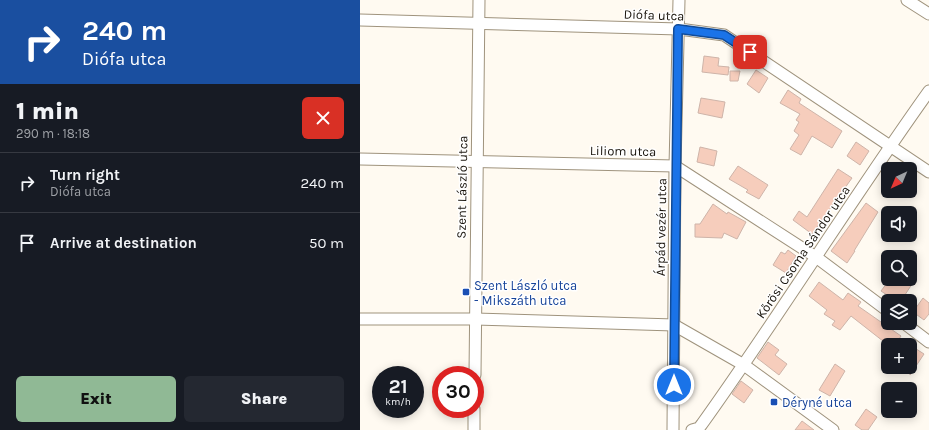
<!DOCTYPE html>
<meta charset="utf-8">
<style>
:root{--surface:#171b24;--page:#242831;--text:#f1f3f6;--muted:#9ea1a6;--line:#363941;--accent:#90b995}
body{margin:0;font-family:Karla,sans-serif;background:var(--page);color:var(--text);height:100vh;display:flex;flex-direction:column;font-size:15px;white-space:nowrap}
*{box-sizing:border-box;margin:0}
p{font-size:13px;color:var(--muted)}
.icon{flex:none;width:22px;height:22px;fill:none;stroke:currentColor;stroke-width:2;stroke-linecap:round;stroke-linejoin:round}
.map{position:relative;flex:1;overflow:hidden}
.side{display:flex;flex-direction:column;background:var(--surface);width:360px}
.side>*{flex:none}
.hud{background:#1a4fa0;color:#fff;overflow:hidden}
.needle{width:26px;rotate:224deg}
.buttons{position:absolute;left:521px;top:162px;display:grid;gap:8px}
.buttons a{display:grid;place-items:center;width:36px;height:36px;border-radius:6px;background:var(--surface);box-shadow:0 2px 10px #0003;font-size:20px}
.speed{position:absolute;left:12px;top:366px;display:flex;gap:8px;font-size:20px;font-weight:700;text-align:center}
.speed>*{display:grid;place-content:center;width:52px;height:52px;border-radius:50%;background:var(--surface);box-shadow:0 2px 10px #0003;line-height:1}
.speed small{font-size:10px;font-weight:400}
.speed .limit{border:6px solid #d22;background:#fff;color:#111}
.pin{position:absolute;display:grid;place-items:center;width:34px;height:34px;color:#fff;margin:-17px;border-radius:8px;box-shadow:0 2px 6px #0006}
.me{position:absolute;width:44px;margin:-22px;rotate:0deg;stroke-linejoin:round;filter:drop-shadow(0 0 3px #0008)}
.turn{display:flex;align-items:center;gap:14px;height:84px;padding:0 16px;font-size:18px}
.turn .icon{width:52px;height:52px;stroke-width:2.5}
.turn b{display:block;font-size:28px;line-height:34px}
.round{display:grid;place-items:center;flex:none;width:42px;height:42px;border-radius:6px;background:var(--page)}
.head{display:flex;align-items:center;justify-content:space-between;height:68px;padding:0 16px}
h1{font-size:24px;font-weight:800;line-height:30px}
.action{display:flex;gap:8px;margin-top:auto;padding:8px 16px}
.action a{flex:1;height:46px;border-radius:6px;background:var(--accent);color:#111;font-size:16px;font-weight:800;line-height:46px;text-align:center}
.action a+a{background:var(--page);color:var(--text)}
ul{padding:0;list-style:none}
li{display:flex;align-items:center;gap:12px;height:60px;padding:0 16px;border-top:1px solid var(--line)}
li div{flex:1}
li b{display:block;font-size:15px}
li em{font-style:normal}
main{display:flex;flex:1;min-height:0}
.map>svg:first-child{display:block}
.building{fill:#f6cdbc;stroke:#ceb4a9}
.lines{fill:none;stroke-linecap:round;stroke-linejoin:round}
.street-casing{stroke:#9f937d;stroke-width:13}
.street{stroke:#fff;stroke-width:11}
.route-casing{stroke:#114b97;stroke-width:10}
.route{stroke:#1a73e8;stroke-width:7}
.transit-dot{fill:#1a4fb4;stroke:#fff;stroke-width:1.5}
.labels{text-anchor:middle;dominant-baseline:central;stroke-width:3;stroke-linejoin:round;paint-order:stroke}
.street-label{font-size:13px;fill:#1a150d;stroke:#fff}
.transit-label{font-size:13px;fill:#164399;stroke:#fff;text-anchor:start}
</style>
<main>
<section class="side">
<div class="hud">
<div class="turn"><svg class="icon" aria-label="right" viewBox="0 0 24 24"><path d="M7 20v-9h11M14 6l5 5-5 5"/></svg><div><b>240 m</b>Diófa utca</div></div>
</div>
<div class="head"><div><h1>1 min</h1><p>290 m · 18:18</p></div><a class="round" style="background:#d93025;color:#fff"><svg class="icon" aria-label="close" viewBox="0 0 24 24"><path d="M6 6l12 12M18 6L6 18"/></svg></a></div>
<ul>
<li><svg class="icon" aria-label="right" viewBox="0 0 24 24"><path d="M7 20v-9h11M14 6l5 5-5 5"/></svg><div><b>Turn right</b><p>Diófa utca</p></div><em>240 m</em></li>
<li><svg class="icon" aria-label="arrive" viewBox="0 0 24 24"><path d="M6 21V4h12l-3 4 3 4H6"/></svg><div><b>Arrive at destination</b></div><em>50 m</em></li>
</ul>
<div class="action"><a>Exit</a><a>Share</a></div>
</section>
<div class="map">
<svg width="569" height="430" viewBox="0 0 569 430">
<rect width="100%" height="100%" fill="#fffaf1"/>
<!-- building -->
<g class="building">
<path d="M344,56L359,58L358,66L369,67L368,75L342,72Z"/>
<path d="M396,70L408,78L399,93L387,84Z"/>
<path d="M370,71H380L378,81H370Z"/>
<path d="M428,90L441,99L439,103L482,131L472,148L452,136L441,155L430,149L439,135L434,131L439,122L436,120L440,114L420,103Z"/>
<path d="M341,98L365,102L362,118L338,113Z"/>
<path d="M496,142L509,151L500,165L487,156Z"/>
<path d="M340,147L357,151L354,166L337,162Z"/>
<path d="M378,166L408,185L399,199L386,192L388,190L369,179Z"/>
<path d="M478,169L492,178L452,234L433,220L439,211L447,217Z"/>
<path d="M506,203L518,212L494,251H495L487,263L471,251Z"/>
<path d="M353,204L367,214L368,212L386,222L377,239L364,233L362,238L335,237V224H340Z"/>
<path d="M428,250L436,256L426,273L413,265L421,252L425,254Z"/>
<path d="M530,279H544L552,284L541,301H536L521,291Z"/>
<path d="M459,282L483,300L488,293L501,302L498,306L541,336L535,345H528L491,316L480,330L472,325L475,321L464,314L467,310L449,296Z"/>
<path d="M563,298L569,303V314L564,320L553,312Z"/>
<path d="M408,342L419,350L415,355L427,364L419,375L397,358Z"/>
<path d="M550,345L564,354L550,375Z"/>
<path d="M475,364L485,371L470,396L459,390Z"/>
<path d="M381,381L393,390L384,403L372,394Z"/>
<path d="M506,409L517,417L508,430H502L495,425Z"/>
<path d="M442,421L454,430H435Z"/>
</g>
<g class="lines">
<!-- street casing -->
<g class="street-casing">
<g id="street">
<path d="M547,0L569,14"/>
<path d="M0,20L319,29L364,35L569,172"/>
<path d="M0,159L315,166L456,257L528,311"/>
<path d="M0,319H115L314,325L384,365L473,430"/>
<path d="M544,323L569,342"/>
<path d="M115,375L119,0"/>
<path d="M114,430V409"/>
<path d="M313,430L315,166L319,0"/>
<path d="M332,430L339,428L342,424C420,315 491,200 569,91"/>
</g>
</g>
<!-- street -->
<use href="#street" class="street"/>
</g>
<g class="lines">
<!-- route casing -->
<g class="route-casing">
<path id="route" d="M314,385L318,29L364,35L390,52"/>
</g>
<!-- route -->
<use href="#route" class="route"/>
</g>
<!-- markers -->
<g class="transit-dot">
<rect x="102" y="288" width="8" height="8" rx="2"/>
<rect x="410" y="398" width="8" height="8" rx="2"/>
</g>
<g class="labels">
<!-- street labels -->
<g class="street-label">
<text transform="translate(294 15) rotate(2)">Diófa utca</text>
<text transform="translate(263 151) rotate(1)">Liliom utca</text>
<text transform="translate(102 187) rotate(-89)">Szent László utca</text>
<text transform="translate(301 227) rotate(-89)">Árpád vezér utca</text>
<text transform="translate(443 252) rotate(-56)">Kőrösi Csoma Sándor utca</text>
</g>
<!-- transit labels -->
<g class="transit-label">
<text x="114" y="285">Szent László utca<tspan x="114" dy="15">- Mikszáth utca</tspan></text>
<text x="422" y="402">Déryné utca</text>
</g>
</g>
</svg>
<div class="buttons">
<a><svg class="needle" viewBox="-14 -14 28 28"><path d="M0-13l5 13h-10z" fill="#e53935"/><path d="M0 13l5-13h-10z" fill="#9ea1a6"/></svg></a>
<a><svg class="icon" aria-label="sound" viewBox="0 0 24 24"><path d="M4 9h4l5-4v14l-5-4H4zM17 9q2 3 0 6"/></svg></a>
<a><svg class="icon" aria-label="search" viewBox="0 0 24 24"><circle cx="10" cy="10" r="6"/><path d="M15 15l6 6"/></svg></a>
<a><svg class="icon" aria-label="layers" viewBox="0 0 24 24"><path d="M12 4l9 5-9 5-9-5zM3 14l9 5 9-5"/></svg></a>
<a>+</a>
<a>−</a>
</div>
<div class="speed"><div>21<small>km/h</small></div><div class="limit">30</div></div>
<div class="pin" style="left:390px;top:52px;background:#d93025"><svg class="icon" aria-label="arrive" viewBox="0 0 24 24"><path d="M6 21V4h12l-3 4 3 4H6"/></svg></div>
<svg class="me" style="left:314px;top:385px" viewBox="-20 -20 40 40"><circle r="17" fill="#1a73e8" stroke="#fff" stroke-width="3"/><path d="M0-11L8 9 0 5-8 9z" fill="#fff"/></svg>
</div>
</main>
